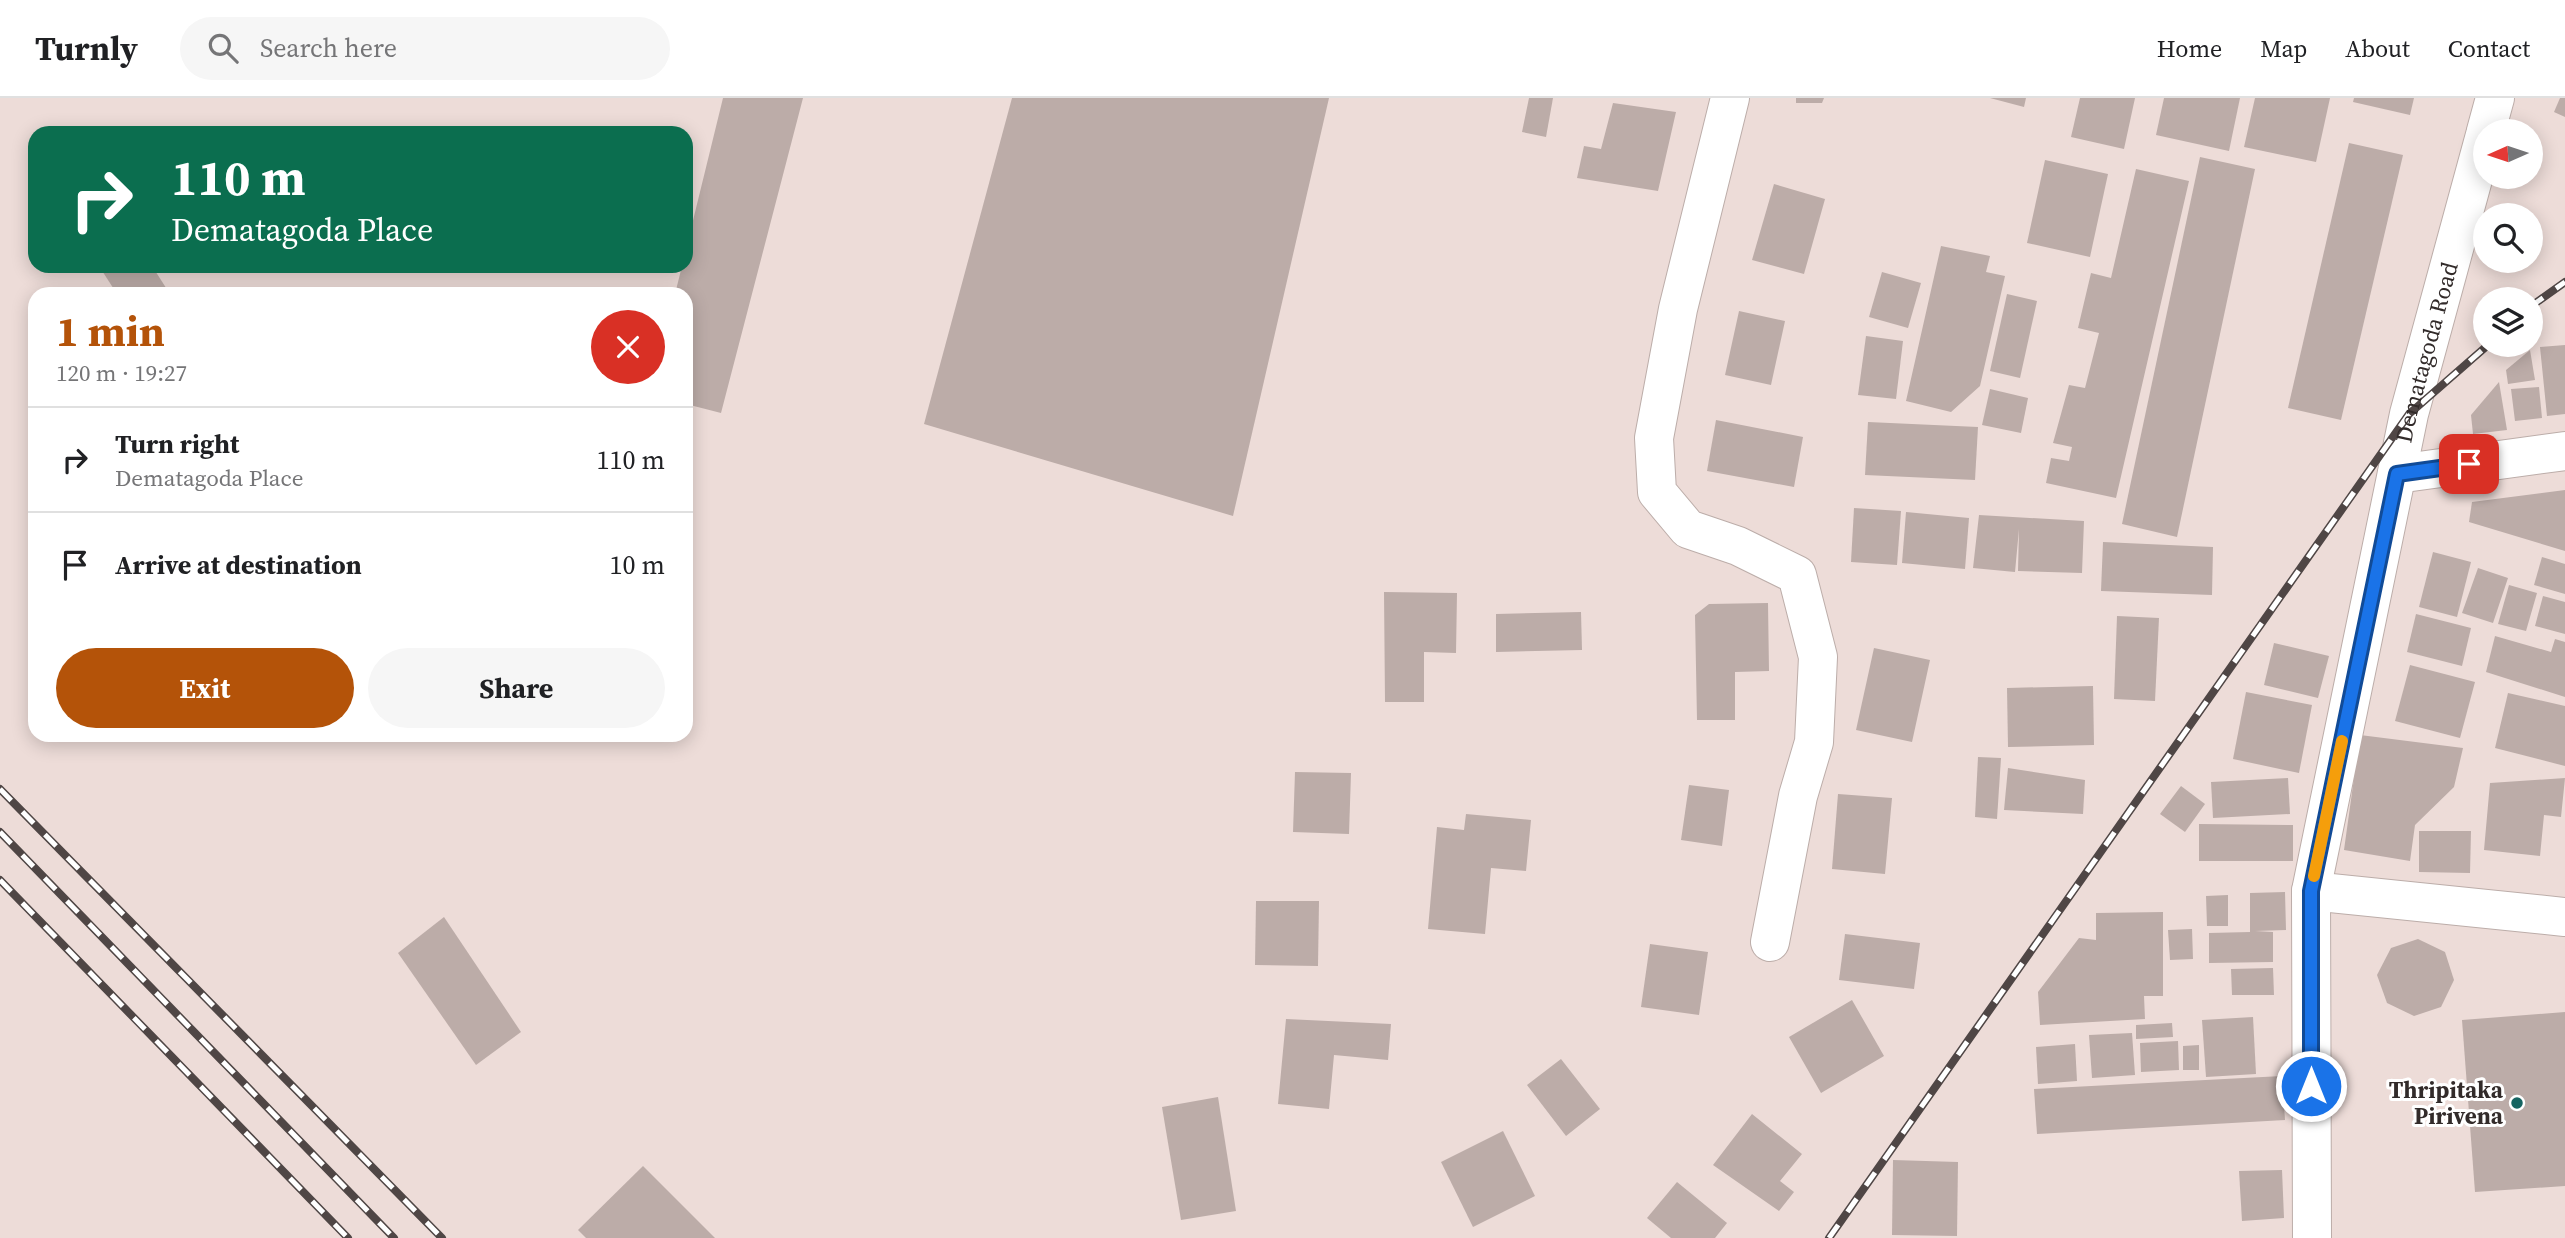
<!DOCTYPE html>
<meta charset="utf-8">
<style>
:root{--surface:#fff;--page:#f6f6f6;--text:#202124;--muted:#757577;--line:#e0e0e0;--accent:#b45309}
body{margin:0;font-family:"Source Serif 4",serif;background:var(--page);color:var(--text);height:100vh;display:flex;flex-direction:column;font-size:26px;white-space:nowrap}
*{box-sizing:border-box;margin:0}
p{font-size:23px;color:var(--muted)}
.icon{flex:none;width:38px;height:38px;fill:none;stroke:currentColor;stroke-width:2;stroke-linecap:round;stroke-linejoin:round}
.map{position:relative;flex:1;overflow:hidden}
.side{position:absolute;left:28px;top:189px;width:665px;height:455px;display:flex;flex-direction:column;background:var(--surface);border-radius:21px;box-shadow:0 4px 18px #0003}
.side>*{flex:none}
.guide{position:absolute;left:28px;top:28px;width:665px;height:147px;border-radius:21px;box-shadow:0 4px 18px #0003;background:#0b6e4f;color:#fff;overflow:hidden}
.needle{width:46px;rotate:267deg}
.controls{position:absolute;left:2473px;top:21px;display:grid;gap:14px}
.controls a{display:grid;place-items:center;width:70px;height:70px;border-radius:50%;background:var(--surface);box-shadow:0 4px 18px #0003;font-size:35px}
.pin{position:absolute;display:grid;place-items:center;width:60px;height:60px;color:#fff;margin:-30px;border-radius:14px;box-shadow:0 4px 10px #0006}
.me{position:absolute;width:77px;margin:-38px;rotate:0deg;stroke-linejoin:round;filter:drop-shadow(0 0 5px #0008)}
.turn{display:flex;align-items:center;gap:24px;height:147px;padding:0 28px;font-size:32px}
.turn .icon{width:91px;height:91px;stroke-width:2.5}
.turn b{display:block;font-size:49px;line-height:60px}
.round{display:grid;place-items:center;flex:none;width:74px;height:74px;border-radius:37px;background:var(--page)}
.head{display:flex;align-items:center;justify-content:space-between;height:119px;padding:0 28px}
h1{font-size:42px;font-weight:700;line-height:52px;color:var(--accent)}
.button{display:flex;gap:14px;margin-top:auto;padding:14px 28px}
.button a{flex:1;height:80px;border-radius:42px;background:var(--accent);color:#fff;font-size:28px;font-weight:700;line-height:80px;text-align:center}
.button a+a{background:var(--page);color:var(--text)}
ul{padding:0;list-style:none}
li{display:flex;align-items:center;gap:21px;height:105px;padding:0 28px;border-top:2px solid var(--line)}
li div{flex:1}
li b{display:block;font-size:26px}
li em{font-style:normal}
header{display:flex;align-items:center;gap:42px;box-sizing:border-box;height:98px;padding:0 35px;background:var(--surface);border-bottom:2px solid var(--line)}
header strong{font-size:33px}
nav{display:flex;gap:38px;margin-inline-start:auto;font-size:24px}
.search{width:490px;height:63px;background:var(--page);display:flex;align-items:center;gap:18px;box-sizing:border-box;padding:0 24px;border-radius:38px;color:var(--muted);font-size:26px}
.map>svg:first-child{display:block}
.building{fill:#bcaca8}
.lines{fill:none;stroke-linecap:round;stroke-linejoin:round}
.minor-casing{stroke:#bcada9;stroke-width:40}
.secondary-casing{stroke:#bcada9;stroke-width:40}
.minor{stroke:#fff;stroke-width:38}
.secondary{stroke:#fff;stroke-width:38}
.rail-casing{stroke:#4f4645;stroke-width:8}
.rail{stroke:#fff;stroke-width:5;stroke-dasharray:16;stroke-linecap:butt}
.route-casing{stroke:#114b97;stroke-width:18}
.route{stroke:#1a73e8;stroke-width:12}
.slow{stroke:#f59e0b;stroke-width:12}
.poi-dot{fill:#156461;stroke:#fff;stroke-width:2.5}
.labels{text-anchor:middle;dominant-baseline:central;stroke-width:6;stroke-linejoin:round;paint-order:stroke}
.street-label{font-size:23px;fill:#322b2a;stroke:#fff}
.poi-label{font-size:23px;font-weight:bold;fill:#322b2a;stroke:#fff;text-anchor:end}
</style>
<header>
<strong>Turnly</strong>
<div class="search"><svg class="icon" aria-label="search" viewBox="0 0 24 24"><circle cx="10" cy="10" r="6"/><path d="M15 15l6 6"/></svg>Search here</div>
<nav><a>Home</a><a>Map</a><a>About</a><a>Contact</a></nav>
</header>
<div class="map">
<svg width="2565" height="1140" viewBox="0 0 2565 1140">
<rect width="100%" height="100%" fill="#eddcd8"/>
<!-- building -->
<g class="building">
<path d="M723,0H803L721,315L686,306V196H675L682,168H686V151Z"/>
<path d="M1012,0H1329L1233,418L924,326Z"/>
<path d="M1529,0H1553L1546,39L1522,34Z"/>
<path d="M1796,0H1824L1822,5H1796Z"/>
<path d="M1990,0H2026L2024,9Z"/>
<path d="M2080,0H2135L2124,51L2071,39Z"/>
<path d="M2164,0H2240L2229,53L2156,37Z"/>
<path d="M2255,0H2330L2316,64L2244,49Z"/>
<path d="M2354,0H2414L2410,17L2353,4Z"/>
<path d="M2560,0H2565V19L2554,14Z"/>
<path d="M1613,5L1676,14L1658,93L1577,80L1584,48L1601,51Z"/>
<path d="M2349,45L2403,57L2341,322L2288,310Z"/>
<path d="M2200,59L2255,71L2177,439L2122,426Z"/>
<path d="M2045,62L2108,76L2090,159L2027,145Z"/>
<path d="M2136,71L2189,83L2116,400L2046,385L2051,360L2069,363L2072,349L2053,345L2069,287L2085,290L2099,235L2078,230L2091,175L2111,180Z"/>
<path d="M1774,86L1825,101L1804,176L1752,162Z"/>
<path d="M1941,148L1990,158L1986,174L2005,178L1980,288L1951,314L1906,303Z"/>
<path d="M99,168H152L170,196H117Z"/>
<path d="M1882,174L1921,185L1908,230L1869,219Z"/>
<path d="M2007,196L2037,203L2020,280L1990,273Z"/>
<path d="M1739,213L1785,223L1771,287L1725,277Z"/>
<path d="M1866,238L1903,243L1896,301L1858,297Z"/>
<path d="M2565,247V316L2547,318L2540,249Z"/>
<path d="M2530,252L2535,282L2508,286L2506,272Z"/>
<path d="M2499,284L2507,332L2473,336L2471,317Z"/>
<path d="M2539,289L2542,320L2515,323L2511,291Z"/>
<path d="M1990,291L2028,300L2021,335L1982,327Z"/>
<path d="M1716,322L1803,339L1794,389L1707,373Z"/>
<path d="M1868,324L1978,329L1975,382L1865,377Z"/>
<path d="M2565,392V453L2469,424L2472,404Z"/>
<path d="M1854,410L1901,413L1897,467L1851,464Z"/>
<path d="M1906,414L1969,420L1965,471L1902,465Z"/>
<path d="M1979,417L2084,423L2082,475L2018,473L2019,431L2015,474L1973,470Z"/>
<path d="M2103,444L2213,449L2212,497L2101,493Z"/>
<path d="M2433,454L2471,464L2457,519L2419,509Z"/>
<path d="M2542,459L2565,466V496L2534,487Z"/>
<path d="M2478,470L2508,480L2493,525L2462,515Z"/>
<path d="M2509,487L2537,495L2526,533L2498,526Z"/>
<path d="M1384,494L1457,495L1456,555L1424,554V604H1385Z"/>
<path d="M2543,498L2565,504V536L2535,528Z"/>
<path d="M1768,505L1769,573L1735,574V622H1697L1695,517L1709,506Z"/>
<path d="M1581,514L1582,552L1496,554V516Z"/>
<path d="M2416,516L2471,530L2462,568L2407,554Z"/>
<path d="M2117,518L2159,520L2155,603L2114,601Z"/>
<path d="M2495,538L2551,554L2555,541L2565,544V599L2486,574Z"/>
<path d="M2274,545L2329,558L2318,600L2264,587Z"/>
<path d="M1874,550L1930,562L1912,644L1856,632Z"/>
<path d="M2410,567L2475,584L2460,640L2395,623Z"/>
<path d="M2093,588L2094,647L2008,649L2007,590Z"/>
<path d="M2246,594L2312,607L2299,675L2233,661Z"/>
<path d="M2508,595L2565,608V668L2495,650Z"/>
<path d="M2360,637L2463,650L2454,689L2415,727L2410,763L2344,752Z"/>
<path d="M1978,659L2001,660L1997,721L1975,719Z"/>
<path d="M2008,670L2085,682L2083,716L2004,712Z"/>
<path d="M1295,674L1351,675L1349,736L1293,734Z"/>
<path d="M2288,680L2290,716L2213,720L2211,684Z"/>
<path d="M2565,680L2561,719L2544,717L2540,758L2484,752L2490,685Z"/>
<path d="M1689,687L1729,692L1722,748L1681,742Z"/>
<path d="M2181,688L2205,706L2185,734L2160,716Z"/>
<path d="M1838,696L1892,700L1885,776L1832,771Z"/>
<path d="M1466,716L1531,722L1526,773L1491,770L1485,836L1428,831L1437,729L1464,732Z"/>
<path d="M2199,726L2293,727V763H2199Z"/>
<path d="M2419,733H2471L2470,775L2419,774Z"/>
<path d="M2285,794L2286,832L2255,833L2273,834V864L2209,865V835L2250,834V795Z"/>
<path d="M2228,797V828H2207L2206,798Z"/>
<path d="M1256,803H1319L1318,868L1255,867Z"/>
<path d="M2163,814V898H2144L2145,921L2040,927L2038,894L2079,840L2096,842V815Z"/>
<path d="M444,819L521,934L476,967L398,855Z"/>
<path d="M2192,831L2193,861L2170,862L2168,832Z"/>
<path d="M1845,836L1920,845L1914,891L1839,882Z"/>
<path d="M2418,841L2445,854L2454,882L2441,909L2414,918L2387,905L2377,877L2391,850Z"/>
<path d="M1650,846L1708,854L1699,917L1641,909Z"/>
<path d="M2273,870L2274,897H2232L2231,871Z"/>
<path d="M1852,902L1884,958L1821,995L1789,939Z"/>
<path d="M2565,914V1088L2475,1094L2462,922Z"/>
<path d="M2253,919L2256,976L2206,979L2202,922Z"/>
<path d="M1286,921L1391,926L1388,962L1334,957L1329,1011L1278,1006Z"/>
<path d="M2172,925L2173,939L2136,941V927Z"/>
<path d="M2132,935L2135,977L2092,980L2089,937Z"/>
<path d="M2178,943L2179,972L2141,974L2140,945Z"/>
<path d="M2075,946L2077,983L2038,986L2036,949Z"/>
<path d="M2199,947V972H2183V948Z"/>
<path d="M1561,961L1600,1011L1566,1038L1527,987Z"/>
<path d="M2282,978L2285,1022L2037,1036L2034,991Z"/>
<path d="M1218,999L1236,1113L1181,1122L1162,1009Z"/>
<path d="M1752,1016L1802,1056L1780,1083L1794,1094L1779,1113L1713,1067Z"/>
<path d="M1503,1033L1535,1098L1473,1129L1441,1064Z"/>
<path d="M1893,1062L1958,1064L1957,1138L1892,1137Z"/>
<path d="M643,1068L715,1140H586L578,1132Z"/>
<path d="M2282,1072L2284,1120L2242,1123L2239,1073Z"/>
<path d="M1677,1084L1727,1125L1715,1140H1671L1647,1120Z"/>
</g>
<g class="lines">
<!-- minor casing -->
<g class="minor-casing">
<g id="minor">
<path d="M1730,0L1678,211L1654,340L1657,394L1688,431L1738,448L1797,477L1818,559L1814,644L1798,698L1770,844"/>
<path d="M2397,376L2565,353"/>
</g>
</g>
<!-- secondary casing -->
<g class="secondary-casing">
<g id="secondary">
<path d="M2486,33L2495,0"/>
<path d="M2311,793L2565,819"/>
<path id="s1" d="M2312,1140L2311,793L2409,316L2485,37"/>
</g>
</g>
<!-- minor -->
<use href="#minor" class="minor"/>
<!-- secondary -->
<use href="#secondary" class="secondary"/>
<!-- rail casing -->
<g class="rail-casing">
<g id="rail">
<path d="M2530,209L2565,184"/>
<path d="M0,691L442,1140"/>
<path d="M0,734L394,1140"/>
<path d="M0,782L348,1140"/>
<path d="M1829,1140L2409,316L2488,247"/>
</g>
</g>
<!-- rail -->
<use href="#rail" class="rail"/>
</g>
<g class="lines">
<!-- route casing -->
<g class="route-casing">
<path id="route" d="M2311,988V793L2397,376L2469,366"/>
</g>
<!-- route -->
<use href="#route" class="route"/>
<!-- slow -->
<path class="slow" d="M2314,778L2342,643"/>
</g>
<!-- markers -->
<circle class="poi-dot" cx="2517" cy="1005" r="7"/>
<g class="labels">
<!-- street labels -->
<g class="street-label">
<text stroke="none"><textPath href="#s1" startOffset="898">Dematagoda Road</textPath></text>
</g>
<!-- poi labels -->
<g class="poi-label">
<text x="2503" y="992">Thripitaka<tspan x="2503" dy="26">Pirivena</tspan></text>
</g>
</g>
</svg>
<div class="controls">
<a><svg class="needle" viewBox="-14 -14 28 28"><path d="M0-13l5 13h-10z" fill="#e53935"/><path d="M0 13l5-13h-10z" fill="#757577"/></svg></a>
<a><svg class="icon" aria-label="search" viewBox="0 0 24 24"><circle cx="10" cy="10" r="6"/><path d="M15 15l6 6"/></svg></a>
<a><svg class="icon" aria-label="layers" viewBox="0 0 24 24"><path d="M12 4l9 5-9 5-9-5zM3 14l9 5 9-5"/></svg></a>
</div>
<div class="pin" style="left:2469px;top:366px;background:#d93025"><svg class="icon" aria-label="arrive" viewBox="0 0 24 24"><path d="M6 21V4h12l-3 4 3 4H6"/></svg></div>
<svg class="me" style="left:2311px;top:988px" viewBox="-20 -20 40 40"><circle r="17" fill="#1a73e8" stroke="#fff" stroke-width="3"/><path d="M0-11L8 9 0 5-8 9z" fill="#fff"/></svg>
<div class="guide">
<div class="turn"><svg class="icon" aria-label="right" viewBox="0 0 24 24"><path d="M7 20v-9h11M14 6l5 5-5 5"/></svg><div><b>110 m</b>Dematagoda Place</div></div>
</div>
<section class="side">
<div class="head"><div><h1>1 min</h1><p>120 m · 19:27</p></div><a class="round" style="background:#d93025;color:#fff"><svg class="icon" aria-label="close" viewBox="0 0 24 24"><path d="M6 6l12 12M18 6L6 18"/></svg></a></div>
<ul>
<li><svg class="icon" aria-label="right" viewBox="0 0 24 24"><path d="M7 20v-9h11M14 6l5 5-5 5"/></svg><div><b>Turn right</b><p>Dematagoda Place</p></div><em>110 m</em></li>
<li><svg class="icon" aria-label="arrive" viewBox="0 0 24 24"><path d="M6 21V4h12l-3 4 3 4H6"/></svg><div><b>Arrive at destination</b></div><em>10 m</em></li>
</ul>
<div class="button"><a>Exit</a><a>Share</a></div>
</section>
</div>
